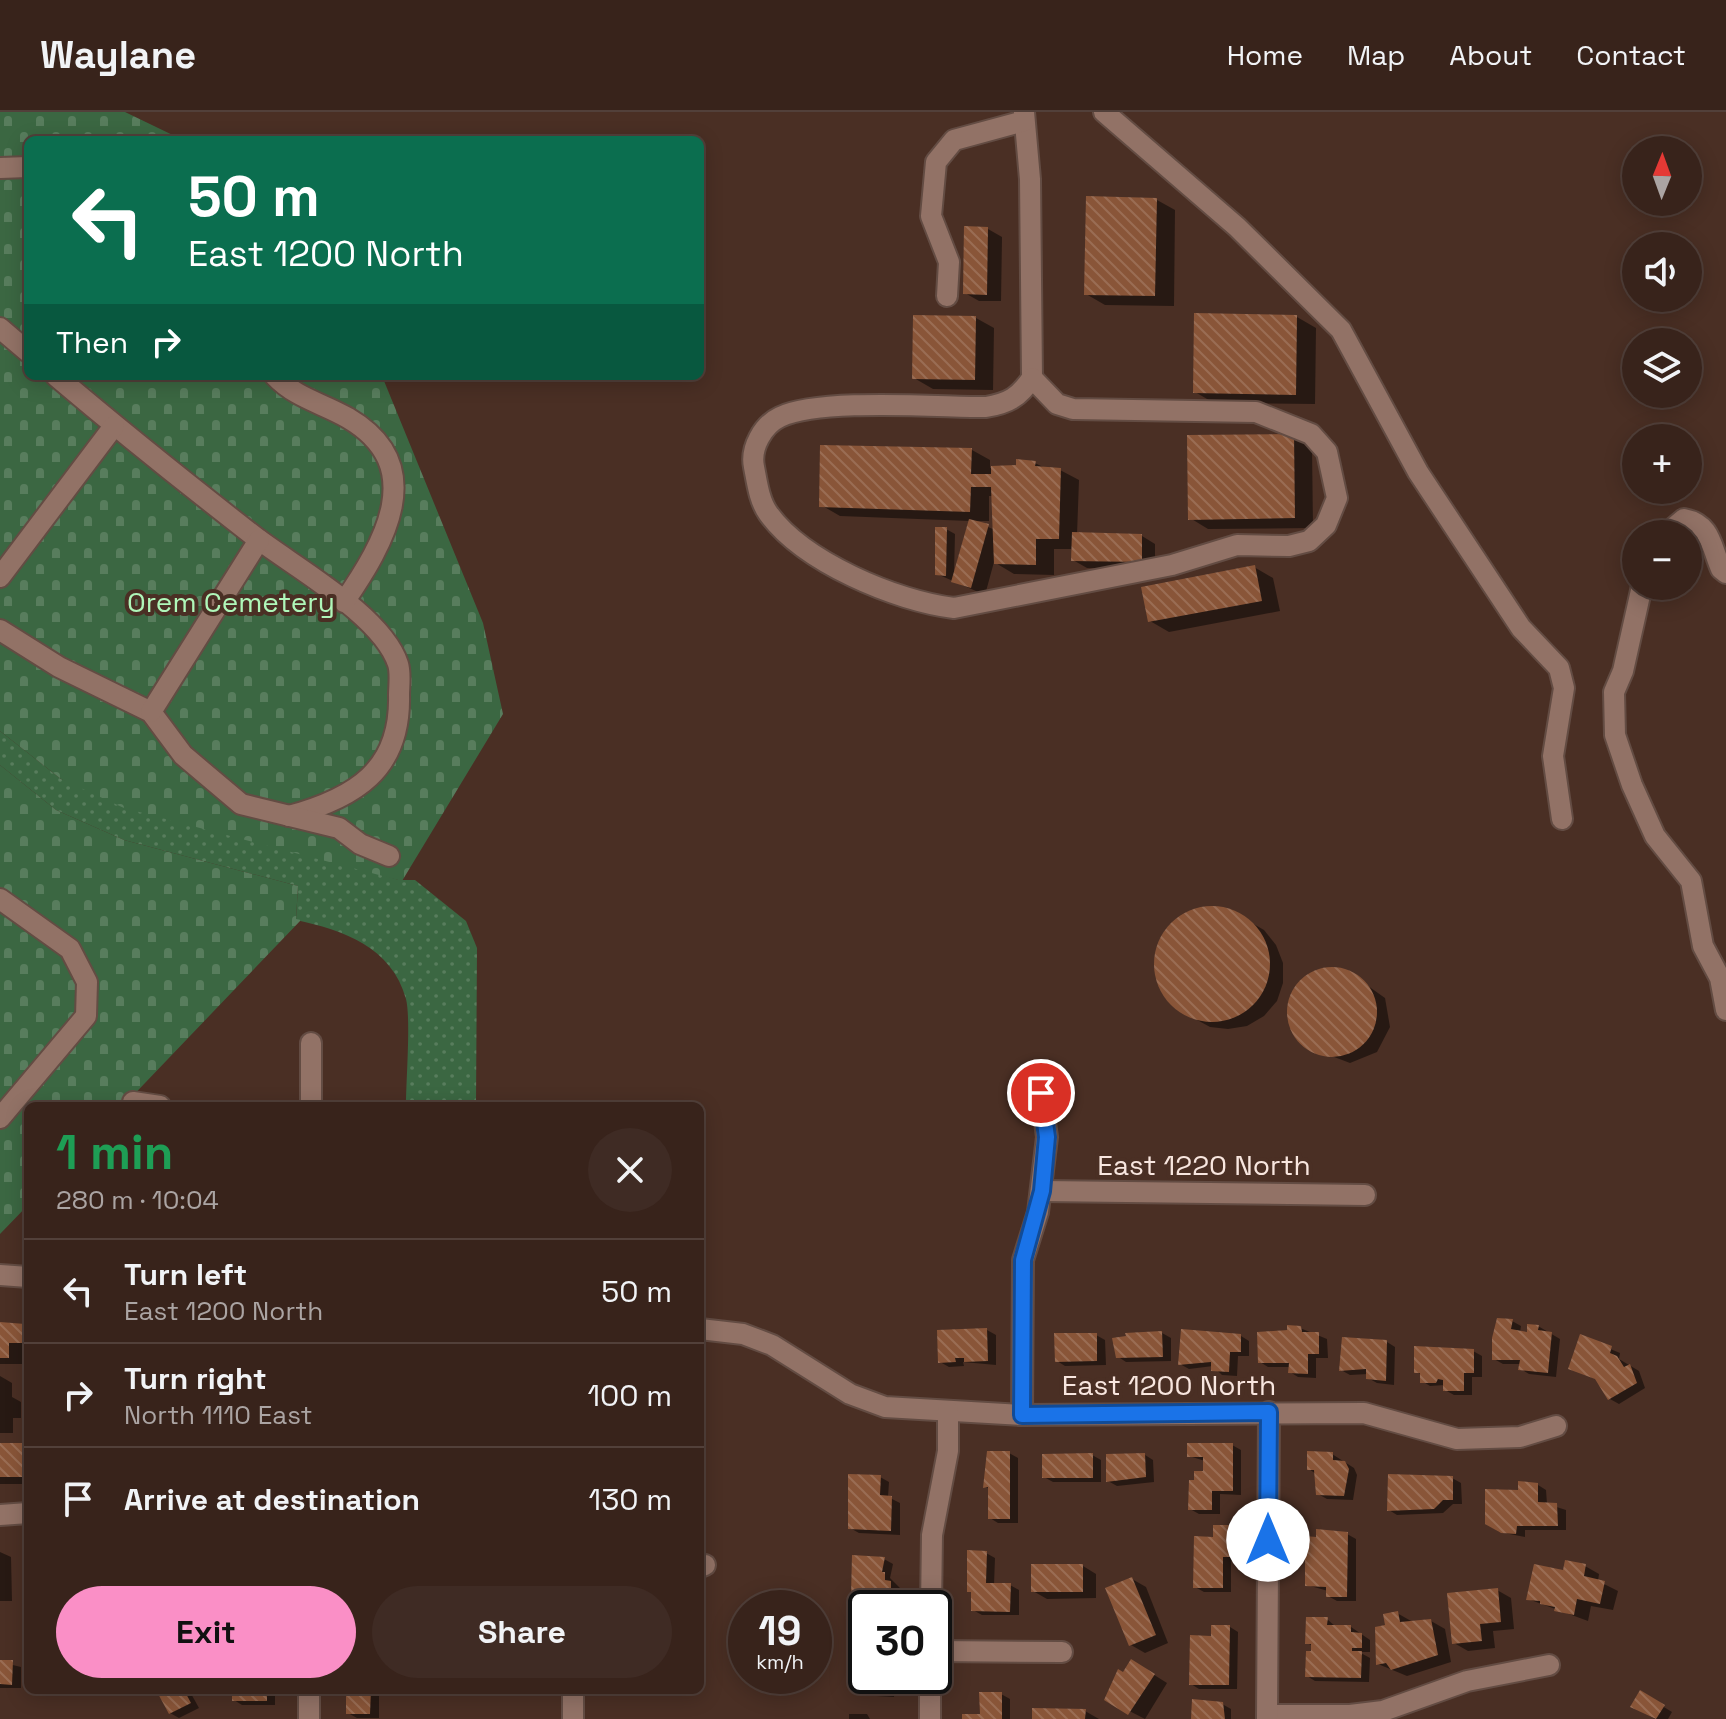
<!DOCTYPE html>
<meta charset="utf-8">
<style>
:root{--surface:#38231b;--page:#3f2b24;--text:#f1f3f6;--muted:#aba4a3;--line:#52403a;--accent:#fa8fc6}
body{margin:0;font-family:"Space Grotesk",sans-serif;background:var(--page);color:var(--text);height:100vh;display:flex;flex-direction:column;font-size:30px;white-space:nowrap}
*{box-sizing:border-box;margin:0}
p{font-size:26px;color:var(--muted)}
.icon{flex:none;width:44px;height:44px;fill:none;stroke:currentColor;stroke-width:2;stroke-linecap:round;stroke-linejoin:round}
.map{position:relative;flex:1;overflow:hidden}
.panel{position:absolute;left:24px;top:990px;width:680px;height:592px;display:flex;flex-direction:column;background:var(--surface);border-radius:12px;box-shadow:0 4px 20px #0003,0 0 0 2px var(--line)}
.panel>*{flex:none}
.guide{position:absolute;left:24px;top:24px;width:680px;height:244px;border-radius:12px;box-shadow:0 4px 20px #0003,0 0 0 2px var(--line);background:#0b6e4f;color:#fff;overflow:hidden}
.needle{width:52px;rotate:1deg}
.buttons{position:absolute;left:1622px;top:24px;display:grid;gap:16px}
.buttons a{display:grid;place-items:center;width:80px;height:80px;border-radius:50%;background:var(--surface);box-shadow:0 4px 20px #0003,0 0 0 2px var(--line);font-size:40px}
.speed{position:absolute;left:728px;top:1478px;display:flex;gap:16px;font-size:40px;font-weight:700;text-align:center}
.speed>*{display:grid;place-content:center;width:104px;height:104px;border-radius:50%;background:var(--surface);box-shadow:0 4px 20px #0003,0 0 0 2px var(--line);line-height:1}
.speed small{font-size:20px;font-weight:400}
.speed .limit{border:4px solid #111;border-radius:12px;background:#fff;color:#111}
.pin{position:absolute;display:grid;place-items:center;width:68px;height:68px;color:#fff;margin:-34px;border:4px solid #fff;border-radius:50%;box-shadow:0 2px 8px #0007}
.me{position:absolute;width:88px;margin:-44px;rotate:0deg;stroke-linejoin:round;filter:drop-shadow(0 0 6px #0008)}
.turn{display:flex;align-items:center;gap:28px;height:168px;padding:0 32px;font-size:36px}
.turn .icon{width:104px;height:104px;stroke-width:2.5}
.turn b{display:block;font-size:56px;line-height:68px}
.then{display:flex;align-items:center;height:76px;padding:0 32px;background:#0003;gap:16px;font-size:30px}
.round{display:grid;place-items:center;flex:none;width:84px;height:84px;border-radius:42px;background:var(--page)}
.head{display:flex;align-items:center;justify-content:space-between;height:136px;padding:0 32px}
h1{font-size:48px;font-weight:700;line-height:60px;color:#1e9e55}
.cta{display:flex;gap:16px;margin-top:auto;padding:16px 32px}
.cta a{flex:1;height:92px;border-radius:48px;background:var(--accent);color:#111;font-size:32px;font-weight:700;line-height:92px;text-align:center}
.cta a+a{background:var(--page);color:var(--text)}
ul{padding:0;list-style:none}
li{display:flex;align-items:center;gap:24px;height:104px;padding:0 32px;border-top:2px solid var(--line)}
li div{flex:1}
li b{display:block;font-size:30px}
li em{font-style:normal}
header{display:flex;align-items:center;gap:48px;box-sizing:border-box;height:112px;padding:0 40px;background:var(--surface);border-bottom:2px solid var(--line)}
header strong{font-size:38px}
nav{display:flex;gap:44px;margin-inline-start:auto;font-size:28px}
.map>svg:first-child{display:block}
.grass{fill:url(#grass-dots)}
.cemetery{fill:url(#cemetery-stones)}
.shadow{fill:#0007;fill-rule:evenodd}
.building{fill:url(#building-back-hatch)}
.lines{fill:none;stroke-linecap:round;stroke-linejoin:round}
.minor-casing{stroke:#634c43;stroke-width:24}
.minor{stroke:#927266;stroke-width:20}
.route-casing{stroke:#114b97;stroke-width:20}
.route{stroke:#1a73e8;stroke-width:14}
.labels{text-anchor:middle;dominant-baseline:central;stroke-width:8;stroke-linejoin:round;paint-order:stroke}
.park-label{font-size:28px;fill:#aff7b9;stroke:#4a2f24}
.street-label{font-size:28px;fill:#f8e6df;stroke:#4a2f24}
</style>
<header>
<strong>Waylane</strong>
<nav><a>Home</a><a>Map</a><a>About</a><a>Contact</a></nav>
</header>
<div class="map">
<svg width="1726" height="1607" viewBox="0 0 1726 1607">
<defs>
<pattern id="grass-dots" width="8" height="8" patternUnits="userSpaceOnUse" patternTransform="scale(2)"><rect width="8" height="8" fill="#3b6742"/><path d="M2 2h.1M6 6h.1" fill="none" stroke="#587d5d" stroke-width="1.8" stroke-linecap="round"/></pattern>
<pattern id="cemetery-stones" width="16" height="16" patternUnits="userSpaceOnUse" patternTransform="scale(2)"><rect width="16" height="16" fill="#3b6742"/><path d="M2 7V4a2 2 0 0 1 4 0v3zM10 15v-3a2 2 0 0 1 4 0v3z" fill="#587d5d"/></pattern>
<pattern id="building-back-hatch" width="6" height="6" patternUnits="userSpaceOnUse" patternTransform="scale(2)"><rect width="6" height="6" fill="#895538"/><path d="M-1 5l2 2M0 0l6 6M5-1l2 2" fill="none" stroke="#9a6d54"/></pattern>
</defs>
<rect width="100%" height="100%" fill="#4a2f24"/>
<!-- grass -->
<path class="grass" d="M0,619L61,667L399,768H415L466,809L477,836L476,994H406C406,969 411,907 406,887C392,835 343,818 296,808L298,774L124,728L56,698L0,653Z"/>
<!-- cemetery -->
<g class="cemetery">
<path d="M0,0H125L183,28H28V264H382L483,511L503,602L402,769L124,696L61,667L0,619Z"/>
<path d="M0,653L56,698L124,728L298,774L296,807L301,808L123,994H28V1093L0,1122Z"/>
</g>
<!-- shadow -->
<g class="shadow">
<path d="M1157,88L1175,98L1174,194L1105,193L1086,182Z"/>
<path d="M988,117L1002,125L1001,189H979L965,181Z"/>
<path d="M1297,205L1316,216L1315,292L1214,291L1195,280Z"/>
<path d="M976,206L994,216L993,278L933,277L914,266Z"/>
<path d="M1293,324L1312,335L1313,416L1208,417L1190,406Z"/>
<path d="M972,338L990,348V356L1035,351L1045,356L1060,358L1079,368L1077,423L1142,424L1155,432V457L1087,456L1073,448V437H1054V463L1014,462L994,450L985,483L937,462L946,417L955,422L954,461L970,409L840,404L821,393ZM989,384H994L995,418L974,409H989Z"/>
<path d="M1254,455L1273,466L1280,499L1169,520L1150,509Z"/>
<path d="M1212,796L1231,799L1264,818L1276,833L1283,851V871L1277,889L1264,904L1247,914L1228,917L1210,915L1179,898L1166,886L1155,852L1158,835L1179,807Z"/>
<path d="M1333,856L1347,859L1385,886L1390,915L1377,940L1350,951L1308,935L1298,926L1289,900L1297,874L1307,865Z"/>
<path d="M1512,1209L1521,1214L1520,1221L1529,1222L1538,1214L1560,1227L1556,1265L1529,1262L1521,1257V1252H1503L1494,1247Z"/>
<path d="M0,1213L28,1217V1238H22V1252H0Z"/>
<path d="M1300,1216L1327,1227L1328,1246H1316V1266L1298,1265L1290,1260V1255H1268L1260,1250L1259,1222Z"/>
<path d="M987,1218L996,1223V1253L963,1250L964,1254L949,1255L940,1250Z"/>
<path d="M1162,1221L1171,1226V1249L1126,1250L1117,1244Z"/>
<path d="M1096,1223L1105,1228L1106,1253L1065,1254L1057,1249Z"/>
<path d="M1241,1224L1249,1229V1244H1238L1237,1264L1222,1263L1213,1254L1189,1257L1180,1252Z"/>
<path d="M1581,1225L1620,1241L1619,1247L1639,1259L1645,1276L1619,1292L1610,1287Z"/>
<path d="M1387,1230L1395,1235L1394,1273L1377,1271L1368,1266V1262L1350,1263L1341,1258Z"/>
<path d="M1473,1239L1482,1244V1265H1472V1283H1454L1445,1278V1273L1430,1274L1422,1269V1263L1416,1259Z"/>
<path d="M0,1264L12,1271V1285L21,1290V1306H13V1321H0Z"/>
<path d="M0,1333L28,1336V1372H0Z"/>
<path d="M1232,1333L1241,1338V1383L1220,1382V1402H1199L1190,1397L1196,1370L1205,1361V1349L1189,1344Z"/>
<path d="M1009,1341L1018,1346V1411H998L990,1406V1377L985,1375Z"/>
<path d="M1332,1342L1354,1356L1357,1363L1353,1388L1327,1387L1318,1382L1316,1362L1309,1357Z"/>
<path d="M1092,1343L1101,1348V1370H1053L1044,1365Z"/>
<path d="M1145,1343L1153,1348L1154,1370L1117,1374L1108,1369Z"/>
<path d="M880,1365L889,1370L888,1385L900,1391V1423L859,1421L850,1416Z"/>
<path d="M1452,1366L1461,1371L1462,1392H1453L1443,1401L1397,1403L1389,1398Z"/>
<path d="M1538,1373L1546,1378L1547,1392L1566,1398V1418H1525V1425L1499,1420L1487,1412L1520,1380Z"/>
<path d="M1230,1415L1239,1420L1240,1449H1231V1480H1204L1195,1475L1215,1426Z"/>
<path d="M1347,1422L1356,1427V1489H1337L1328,1484V1479L1307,1473Z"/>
<path d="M0,1440L11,1445L12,1489H0Z"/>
<path d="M986,1441L995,1446L994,1473H1010L1019,1478V1503H982L973,1498Z"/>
<path d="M884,1447L893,1452L890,1466L900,1476V1493L862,1488L853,1483Z"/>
<path d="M1083,1454L1096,1462V1486L1047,1487L1033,1479Z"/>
<path d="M1585,1454L1599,1462L1598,1469L1618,1479L1613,1498L1591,1494L1588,1509L1528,1487L1565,1460Z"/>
<path d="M1132,1467L1146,1475L1168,1531L1145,1541L1131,1533Z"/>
<path d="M1497,1478L1511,1486L1514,1517L1493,1519L1495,1536L1468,1539L1454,1531Z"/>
<path d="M1397,1501L1411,1509H1431L1445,1517L1451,1550L1407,1564L1378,1552L1387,1515Z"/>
<path d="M1327,1507L1336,1515H1351L1370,1528V1540H1359L1370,1546L1369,1570L1315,1569L1307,1564L1313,1534L1307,1531Z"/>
<path d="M1230,1515L1238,1520L1237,1577H1199L1191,1572L1212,1526Z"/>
<path d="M863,1536H866V1564H897L894,1585L876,1584L867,1579Z"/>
<path d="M1132,1549L1167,1571L1145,1607L1106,1587L1119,1560L1123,1561Z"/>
<path d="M0,1550L21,1555V1576H0Z"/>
<path d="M158,1578H189L199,1596L179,1606L170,1601Z"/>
<path d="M234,1578H275V1593H242L234,1588Z"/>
<path d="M348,1578H379V1606H357L348,1601Z"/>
<path d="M1641,1581L1672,1600L1668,1607H1655L1633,1594Z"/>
<path d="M1001,1582L1010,1587V1607H964L982,1604Z"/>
<path d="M1222,1592L1231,1597V1607H1194Z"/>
<path d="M1085,1599L1099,1607H1034Z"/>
<path d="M849,1602H867L870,1607H849Z"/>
</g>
<!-- building -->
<g class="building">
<path d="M1086,84L1157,86L1155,184L1084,183Z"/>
<path d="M964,114L988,115L987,183L963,182Z"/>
<path d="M1194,201L1297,203L1296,283L1193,281Z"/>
<path d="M913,203L976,204L975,268L912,267Z"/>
<path d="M1294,322L1295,406L1188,408L1187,323Z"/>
<path d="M820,333L972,336L971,362H991V354L1016,353V347L1036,349L1035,354L1061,356L1059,427H1036V453L994,452L991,375H971L970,400L819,395Z"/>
<path d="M969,407L989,412L971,476L951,470Z"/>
<path d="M935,415H947L946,464L935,463Z"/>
<path d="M1072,420L1142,422V450L1071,449Z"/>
<path d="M1255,453L1262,489L1148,510L1141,475Z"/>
<circle cx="1212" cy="852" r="58"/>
<circle cx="1332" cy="900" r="45"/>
<path d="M1497,1206L1513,1207L1511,1217L1527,1220V1212L1539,1213L1538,1218L1552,1220L1548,1261L1518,1258L1520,1248H1492V1226Z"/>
<path d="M0,1210L25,1212V1231H9V1246H0Z"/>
<path d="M1287,1213L1301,1214L1302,1220H1319V1242H1308V1262L1288,1261L1289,1251H1258L1257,1220L1287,1218Z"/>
<path d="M987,1216L988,1249L964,1250V1246H955L956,1250L938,1251L937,1218Z"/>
<path d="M1181,1217L1241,1222V1240H1230L1229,1260L1211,1259V1250L1178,1253Z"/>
<path d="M1162,1219L1163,1245L1116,1246L1112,1226L1126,1224L1125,1221Z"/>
<path d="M1054,1221H1097V1249L1055,1250Z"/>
<path d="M1580,1222L1612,1234L1610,1241L1617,1244L1624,1255L1630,1252L1637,1271L1608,1288L1595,1267L1568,1257Z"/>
<path d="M1342,1225L1387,1228L1386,1269L1366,1267V1257L1339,1259Z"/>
<path d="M1414,1234L1474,1237V1261H1464V1279H1443V1268L1438,1267L1436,1271H1420V1261H1414Z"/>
<rect x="0" y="1331" width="24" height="34"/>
<path d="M1187,1331H1233V1379H1212V1398H1188L1189,1368H1194V1359H1203V1345H1187Z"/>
<path d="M987,1339H1010V1407H988V1375L983,1376Z"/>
<path d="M1307,1339L1333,1340V1348L1345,1349L1349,1357L1344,1384L1316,1383L1314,1358H1307Z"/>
<path d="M1093,1341V1366H1042V1342Z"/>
<path d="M1145,1341L1146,1365L1106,1370V1342Z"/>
<path d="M848,1362L881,1363L880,1383L892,1384L891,1419L848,1417Z"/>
<path d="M1388,1362L1453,1364V1388H1443L1434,1397L1387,1399Z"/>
<path d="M1518,1369L1538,1371V1390L1557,1391L1558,1414H1517L1516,1422L1501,1421L1485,1412V1377L1518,1378Z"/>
<path d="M1213,1413H1231L1232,1445H1223V1476H1193L1194,1424L1213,1425Z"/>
<path d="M1316,1417L1348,1420L1347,1485H1326V1475L1305,1474V1424L1316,1425Z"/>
<path d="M967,1438L987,1439L986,1471H1011L1010,1500L971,1499V1480H967Z"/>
<path d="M852,1443L885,1445L882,1460H885V1468L891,1469V1489L864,1487L863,1483L851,1484Z"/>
<path d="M1565,1448L1586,1452L1584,1464L1605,1469L1600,1492L1577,1487L1574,1503L1554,1499L1555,1495L1540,1492V1489L1526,1488L1534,1452L1563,1458Z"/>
<rect x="1031" y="1452" width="52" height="28"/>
<path d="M1132,1465L1156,1523L1129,1534L1105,1476Z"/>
<path d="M1498,1476L1501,1510L1480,1512L1482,1529L1452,1532L1447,1481Z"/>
<path d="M1398,1499L1400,1510L1431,1507L1438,1543L1391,1558L1386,1551L1376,1553L1375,1515L1385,1513L1383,1502Z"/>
<path d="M1306,1505H1328L1327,1513H1351V1520L1362,1521V1536H1352V1539H1362L1361,1566L1305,1565L1306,1539H1311V1532H1305Z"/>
<path d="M1211,1513H1230L1229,1573H1189L1190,1523L1211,1524Z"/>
<path d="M860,1534H866V1564L860,1562Z"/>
<path d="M1131,1547L1155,1562L1128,1603L1104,1588L1118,1557L1123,1560Z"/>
<path d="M0,1548H13L12,1573L0,1572Z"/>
<path d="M866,1564H885L886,1581L865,1580Z"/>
<path d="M156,1578H184L191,1591L169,1602Z"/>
<rect x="232" y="1578" width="35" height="11"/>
<path d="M346,1578H371L370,1602H346Z"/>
<path d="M1640,1578L1665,1593L1656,1607L1630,1595Z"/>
<path d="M979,1580H1002V1607H962V1602H980Z"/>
<path d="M1192,1587L1223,1590L1225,1607H1191Z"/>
<path d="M1032,1596L1086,1597L1085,1607H1032Z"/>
</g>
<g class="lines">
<!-- minor casing -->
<g class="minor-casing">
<g id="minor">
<path d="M1024,0L1030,67L1032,266"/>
<path d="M1104,0L1237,115L1341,218L1418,360L1521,516L1559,556L1564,576L1553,644L1562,707"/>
<path d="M0,56L28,55"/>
<path d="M947,184L949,150L931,104L936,50L954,28L1024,9"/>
<path d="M0,216L28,240"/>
<path d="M56,264C121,319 187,372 254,424C294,455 382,503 398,552C401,561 399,574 399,583C401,658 355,686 289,704"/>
<path d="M275,264C296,286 322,291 348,306C430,354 384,432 344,490"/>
<path d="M1032,266L1057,292L1073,297L1256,300L1311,322L1327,340L1337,386L1326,413L1309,429L1289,434L1237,433L1172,453L954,496C896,489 803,450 768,401C759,388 757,370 754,355C750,336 763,313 780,305C820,286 937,295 986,295C1009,291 1019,285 1032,266Z"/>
<path d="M1666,422L1684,407C1711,412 1711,434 1721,457L1726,461"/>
<path d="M0,465L114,314"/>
<path d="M1642,474L1623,559L1614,580L1615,623L1632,673L1655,724L1691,769L1703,834L1720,866L1726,898"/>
<path d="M0,518L59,555L151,600L183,643L241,692L339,716L360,732L389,744"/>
<path d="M151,600L259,428"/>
<path d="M0,787L70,837L87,870L86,904L0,1006"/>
<path d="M133,990L160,994"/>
<path d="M311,994V931"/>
<path d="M1042,1079L1365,1083"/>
<path d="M0,1163L28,1165"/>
<path d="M700,1217L743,1222L772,1233L850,1282L885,1295L1022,1303L1364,1301L1457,1327L1520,1325L1556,1314"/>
<path d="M1022,1303L1023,1148L1038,1100L1047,1025L1041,981"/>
<path d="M0,1403L28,1401"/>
<path d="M700,1455L705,1453"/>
<path d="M931,1496L932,1423L948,1339V1299"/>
<path d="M934,1539L1062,1540"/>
<path d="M1267,1603H1350L1383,1599L1467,1569L1549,1553"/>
<path d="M309,1607V1578"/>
<path d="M573,1607V1578"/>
<path d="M930,1607V1564"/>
<path d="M1267,1607L1269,1300"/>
</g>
</g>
<!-- minor -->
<use href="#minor" class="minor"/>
</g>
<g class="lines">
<!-- route casing -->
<g class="route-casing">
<path id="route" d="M1041,981L1047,1025L1042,1079L1023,1148L1022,1303L1269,1300L1268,1428"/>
</g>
<!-- route -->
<use href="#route" class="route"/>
</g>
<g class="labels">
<!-- park labels -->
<g class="park-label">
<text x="231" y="490">Orem Cemetery</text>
</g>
<!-- street labels -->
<g class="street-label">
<text x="1204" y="1053">East 1220 North</text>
<text x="1169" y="1273">East 1200 North</text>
</g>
</g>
</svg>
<div class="buttons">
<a><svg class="needle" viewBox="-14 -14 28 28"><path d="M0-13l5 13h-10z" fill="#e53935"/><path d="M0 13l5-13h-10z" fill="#aba4a3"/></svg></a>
<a><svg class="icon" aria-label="sound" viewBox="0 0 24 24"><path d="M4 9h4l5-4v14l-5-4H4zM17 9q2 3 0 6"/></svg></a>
<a><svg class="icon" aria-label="layers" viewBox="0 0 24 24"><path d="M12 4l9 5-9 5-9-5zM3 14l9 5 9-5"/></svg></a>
<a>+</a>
<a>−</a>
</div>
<div class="speed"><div>19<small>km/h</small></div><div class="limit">30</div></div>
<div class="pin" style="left:1041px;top:981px;background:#d93025"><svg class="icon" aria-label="arrive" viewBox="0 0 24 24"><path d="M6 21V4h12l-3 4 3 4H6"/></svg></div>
<svg class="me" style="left:1268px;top:1428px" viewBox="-20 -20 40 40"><circle r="19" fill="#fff"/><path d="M0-13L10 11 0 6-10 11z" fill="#1a73e8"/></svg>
<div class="guide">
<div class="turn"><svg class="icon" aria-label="left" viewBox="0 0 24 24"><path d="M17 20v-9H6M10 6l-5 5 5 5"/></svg><div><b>50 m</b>East 1200 North</div></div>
<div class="then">Then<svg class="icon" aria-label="right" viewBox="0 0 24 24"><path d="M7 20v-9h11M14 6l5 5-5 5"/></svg></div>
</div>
<section class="panel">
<div class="head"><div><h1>1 min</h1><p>280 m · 10:04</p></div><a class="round"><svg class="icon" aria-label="close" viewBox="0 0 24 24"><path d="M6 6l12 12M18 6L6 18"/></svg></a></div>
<ul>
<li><svg class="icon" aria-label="left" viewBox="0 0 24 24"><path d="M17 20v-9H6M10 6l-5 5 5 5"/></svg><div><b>Turn left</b><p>East 1200 North</p></div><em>50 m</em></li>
<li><svg class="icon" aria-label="right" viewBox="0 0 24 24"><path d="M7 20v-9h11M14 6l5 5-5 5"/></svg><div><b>Turn right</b><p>North 1110 East</p></div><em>100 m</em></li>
<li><svg class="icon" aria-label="arrive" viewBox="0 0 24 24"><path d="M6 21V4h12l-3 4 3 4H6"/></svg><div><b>Arrive at destination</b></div><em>130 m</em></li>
</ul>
<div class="cta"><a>Exit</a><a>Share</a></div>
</section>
</div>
